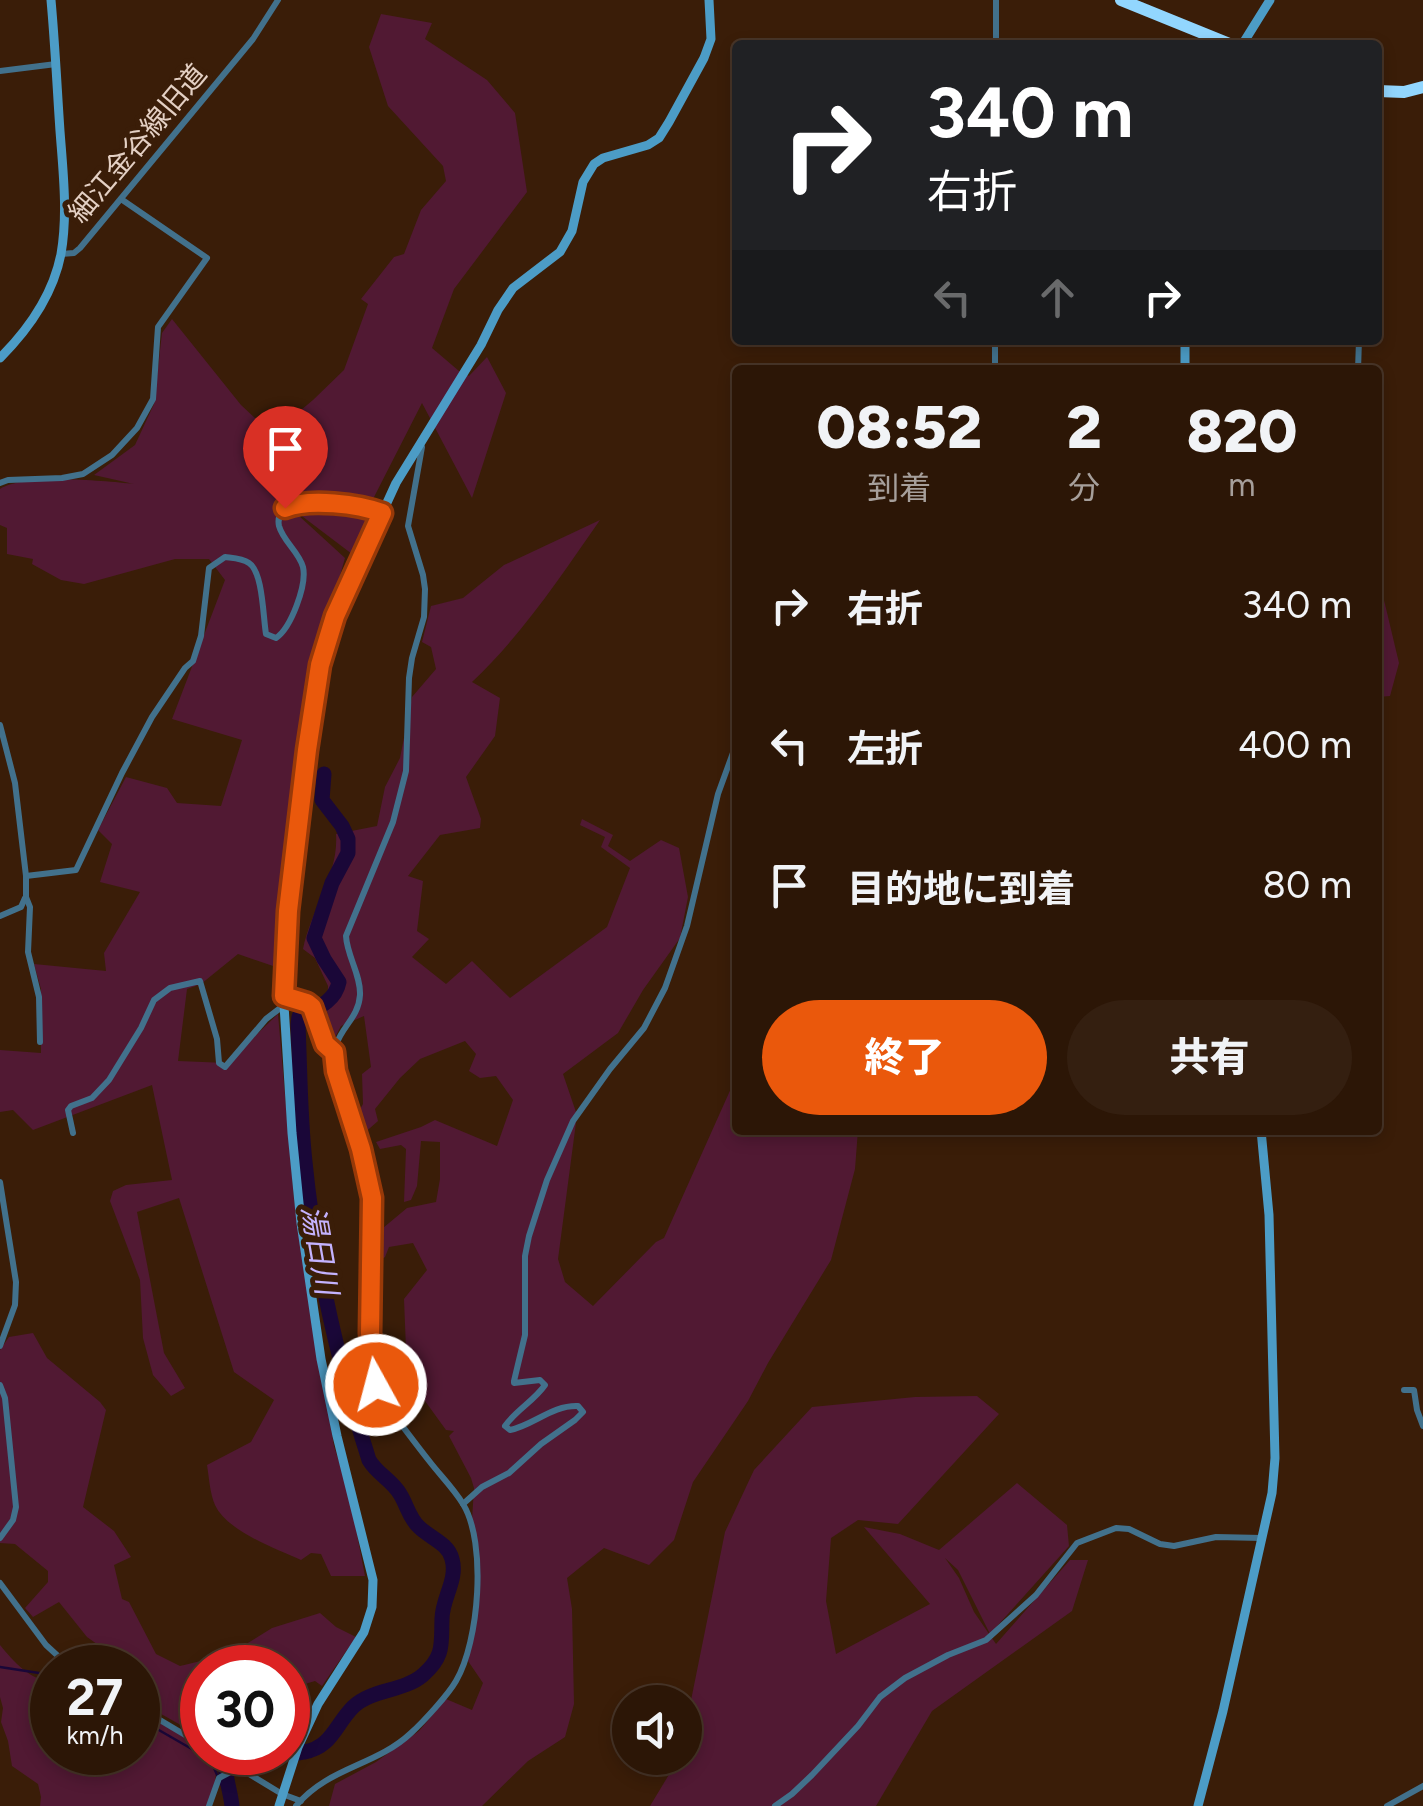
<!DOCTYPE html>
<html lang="ja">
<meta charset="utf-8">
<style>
:root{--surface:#2c1606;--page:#341f10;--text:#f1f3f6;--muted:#a69f9b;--line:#483528;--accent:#ea580c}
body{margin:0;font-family:Figtree,"Noto Sans JP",sans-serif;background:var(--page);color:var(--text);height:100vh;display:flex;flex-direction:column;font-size:38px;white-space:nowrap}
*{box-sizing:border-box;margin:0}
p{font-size:32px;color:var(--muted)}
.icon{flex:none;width:55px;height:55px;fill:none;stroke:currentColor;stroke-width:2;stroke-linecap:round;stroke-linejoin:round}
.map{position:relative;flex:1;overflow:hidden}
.panel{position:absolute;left:732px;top:365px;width:650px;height:770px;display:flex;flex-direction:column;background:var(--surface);border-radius:10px;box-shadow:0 5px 15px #0003,0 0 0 2px var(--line)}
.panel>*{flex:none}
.guide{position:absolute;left:732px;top:40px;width:650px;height:305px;border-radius:10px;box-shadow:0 5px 15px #0003,0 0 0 2px var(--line);background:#202124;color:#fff;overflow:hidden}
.fabs{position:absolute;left:612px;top:1685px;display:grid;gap:20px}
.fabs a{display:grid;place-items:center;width:90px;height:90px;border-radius:50%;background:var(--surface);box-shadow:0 5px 15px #0003,0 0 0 2px var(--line);font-size:50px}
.speed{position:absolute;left:30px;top:1645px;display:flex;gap:20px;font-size:50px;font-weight:700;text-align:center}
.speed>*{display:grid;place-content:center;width:130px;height:130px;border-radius:50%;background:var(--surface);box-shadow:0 5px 15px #0003,0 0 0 2px var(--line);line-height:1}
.speed small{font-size:25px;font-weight:400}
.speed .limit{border:15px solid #d22;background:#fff;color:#111}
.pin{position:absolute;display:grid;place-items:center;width:85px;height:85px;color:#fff;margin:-102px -42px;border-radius:50% 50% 50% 0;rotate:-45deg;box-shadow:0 0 10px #0007}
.pin .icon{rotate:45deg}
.me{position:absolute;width:110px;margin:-55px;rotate:353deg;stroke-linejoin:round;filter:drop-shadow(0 0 8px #0008)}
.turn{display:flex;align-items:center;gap:35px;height:210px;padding:0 30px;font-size:45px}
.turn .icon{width:130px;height:130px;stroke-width:2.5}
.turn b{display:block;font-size:70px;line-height:85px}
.lanes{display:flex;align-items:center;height:95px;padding:0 30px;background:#0003;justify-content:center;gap:50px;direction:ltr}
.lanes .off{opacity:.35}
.eta{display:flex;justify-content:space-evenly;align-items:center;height:170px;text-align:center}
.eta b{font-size:60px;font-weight:800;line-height:70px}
.button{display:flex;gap:20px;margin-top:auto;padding:20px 30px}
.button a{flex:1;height:115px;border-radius:60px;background:var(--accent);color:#fff;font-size:40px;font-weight:800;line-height:115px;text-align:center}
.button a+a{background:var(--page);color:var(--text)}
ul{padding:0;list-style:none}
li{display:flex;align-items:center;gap:30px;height:140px;padding:0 30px}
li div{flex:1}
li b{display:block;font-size:38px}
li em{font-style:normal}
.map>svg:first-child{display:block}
.green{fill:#511933}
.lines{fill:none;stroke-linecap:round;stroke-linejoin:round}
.stream{stroke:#1a0738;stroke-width:2.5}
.river{stroke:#1a0738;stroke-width:15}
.street{stroke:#42718c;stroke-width:6}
.secondary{stroke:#4c9cc6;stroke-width:9}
.highway{stroke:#92d6fe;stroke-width:12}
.route-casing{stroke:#983908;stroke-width:25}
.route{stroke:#ea580c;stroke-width:18}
.labels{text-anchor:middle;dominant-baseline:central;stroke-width:10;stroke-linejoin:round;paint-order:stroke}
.street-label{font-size:28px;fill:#e4d0c4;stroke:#3a1d08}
.water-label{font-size:30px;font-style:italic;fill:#c4b2fe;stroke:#3a1d08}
</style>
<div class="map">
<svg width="1423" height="1806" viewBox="0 0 1423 1806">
<rect width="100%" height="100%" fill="#3a1d08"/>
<!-- green -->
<g class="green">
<path d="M381,14L432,23L425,39L487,80L515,113L527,192L454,289L432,348L459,371L469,376L487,357L506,393L472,498L422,403L373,499L379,500L374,507L352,554L286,504L345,558L312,674L278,933L276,967L238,954L201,984L187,989L178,1061L227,1063L278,1014L294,1199L305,1276L334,1446L349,1493L365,1576H331L321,1554L311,1553L301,1560C276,1549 227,1531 215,1505C210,1494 209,1477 207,1465L251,1442L274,1400L234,1372L179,1198L137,1212L164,1353L185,1388L171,1396L153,1375L143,1338L140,1280L110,1201L113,1191L126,1185L172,1180L152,1085L33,1130L13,1110L0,1112V1050L41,1053V989L34,964L106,971L104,953L140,892L100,882L112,844L98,830L126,777L167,788L177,803L221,806L242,740L172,719L225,580L209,559H175L84,584L61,580L32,564L33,559L7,554V528L0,525V489C25,473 104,481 134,484L94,475L135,445L154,404L162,333L172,319L241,405L275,437L276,431L313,400L344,370L368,304L361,299L394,257L404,254L421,210L446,181L443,166L388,106L369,47Z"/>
<path d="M600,520C561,576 522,635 472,682L500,698L495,736L466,777L481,819L480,828L440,835L408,876L423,881L417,931L429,939L412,957L446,984L472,961L510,998L607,927L630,868L601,847L605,837L580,825L582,819L613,835L608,846L630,861L661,840L679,848L688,897L680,938L643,990L618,1033L563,1074L577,1115L558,1259L565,1282L593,1306L656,1242L664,1238L737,1075L738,1130H858L855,1169L831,1260L768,1363L748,1401L693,1482L674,1540L649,1565L604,1548L567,1578L572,1609L574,1704L565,1737L528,1761L482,1806H329L335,1784L376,1762L419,1731L446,1699L472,1710L483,1683L468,1661L479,1589L472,1520L474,1488L471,1478L449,1436L454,1431L446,1430L425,1401L414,1392L407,1374L404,1299L427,1270L413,1243L389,1247L385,1257L375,1264L377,1233L407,1208L436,1202L440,1179V1142L421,1141L417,1186L411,1200L404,1202L406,1149L401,1145L380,1149L376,1142L421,1127L435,1120L497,1146L513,1100L496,1076L480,1078L469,1071L476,1054L465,1041L420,1059L400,1078L375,1109L378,1121L362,1135L353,1122L363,1104L362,1074L371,1067L364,1016L341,1026L334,1039L327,1012L328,986L315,958L303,949C311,910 339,874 336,834L377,826L385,787L400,758L412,697L436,669L431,647L422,642L431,606L463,598L504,565Z"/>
<path d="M1378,575L1399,663L1390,696L1378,697Z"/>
<path d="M33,1333L47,1358L100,1402L106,1410L83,1507L114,1531L131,1557L114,1565L122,1599L129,1602L156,1654L180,1666L230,1654L272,1628L320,1613L336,1627L356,1637L322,1686L315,1681L288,1689V1668H202V1737L138,1701V1668L95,1667L104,1649L87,1637L59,1602L33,1617L25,1608L48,1582V1571L15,1544L0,1543V1350L9,1337Z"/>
<path d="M977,1396L999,1414L898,1524L858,1520L831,1538L826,1601L836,1654L930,1604L864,1527L900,1534L939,1550L1017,1483L1067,1525L1069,1546L990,1634L958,1570L945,1558L959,1578L974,1612L996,1644L1070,1560H1088L1072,1611L932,1711L876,1806H650L679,1758H685V1730L725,1532L754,1470L812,1407L915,1397Z"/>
<path d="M0,1645C14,1662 30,1680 52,1682V1752H138V1711L188,1736L202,1750V1752L217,1763L214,1791L209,1806H40L41,1797L38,1784L12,1766L8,1741L1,1722L3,1708L0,1697Z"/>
</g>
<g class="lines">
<!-- stream -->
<g class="stream">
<path d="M0,1667L52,1675"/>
<path d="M138,1718L197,1752L214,1768L223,1788L230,1787"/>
</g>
<!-- river -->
<g class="river">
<path d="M227,1752C222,1771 230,1787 232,1806"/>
<path d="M281,1752C290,1755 295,1754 304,1752C332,1747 335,1725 353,1707C371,1689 403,1692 423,1675C445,1656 441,1643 442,1619C442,1598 458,1580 452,1559C448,1543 430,1538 419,1527C409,1518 407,1505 400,1494C392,1480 377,1474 369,1460C338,1363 315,1264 305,1162C300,1117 300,1071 298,1025L299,1017C317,1008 335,1002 339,982L324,959L314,938L332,883L348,853V839L342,826L322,800L324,774"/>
</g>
<!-- street -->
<g class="street">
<path d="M996,45V0"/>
<path d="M0,71L56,64"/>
<path d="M61,254L74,253L80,248L253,39L278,0"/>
<path d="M995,340V364L997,370"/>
<path d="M1358,370L1359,340"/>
<path d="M0,483L8,480L62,478L83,474L112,455L137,428L153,399L158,327L207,258L121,199"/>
<path d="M0,725L15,783L26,876V897L30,907L28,952L39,997L40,1042"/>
<path d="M26,876L76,870L122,773L152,717L185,668L193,661L201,636L209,568L225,557C233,558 242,558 249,563C263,572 263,617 266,634L276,638C291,628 307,585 303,567C299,552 283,541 279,526C271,490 364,506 382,513"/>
<path d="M0,916L21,907L25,898"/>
<path d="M284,996C291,998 303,1000 309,1005C321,1015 318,1038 333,1051"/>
<path d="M73,1133L68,1110L71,1106L92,1098L109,1080L141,1028L154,1000L170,988L200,981L217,1039L219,1063L225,1067L266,1019L283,1006"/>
<path d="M0,1182L16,1282L15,1305L0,1346"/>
<path d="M0,1385L5,1398L16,1507L13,1520L0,1538"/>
<path d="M1404,1390H1414L1417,1410L1423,1426"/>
<path d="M463,1504L482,1487L509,1473L541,1444L575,1420L583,1412L578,1406C552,1405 534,1425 510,1430L505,1426C516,1410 534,1401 545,1385L540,1380L514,1383V1381L525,1335V1256L529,1236L547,1180L573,1121L610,1069L644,1028L665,988L687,926L718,794L738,739"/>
<path d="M0,1583L46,1645L71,1668"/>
<path d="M138,1707L202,1745"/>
<path d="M213,1752L282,1794L301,1801"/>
<path d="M209,1806L219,1778L236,1769"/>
<path d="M296,1806C328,1767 376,1766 411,1733C423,1722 448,1695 456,1681C479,1642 487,1543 463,1504C454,1489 440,1475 430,1462C414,1442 399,1421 383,1401C353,1337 381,1264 372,1197C366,1154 345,1115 336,1072C327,1031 358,1026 360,995C361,975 347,956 346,936L393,822L406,771L409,678L412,658L424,617L425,589L423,575L408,526L422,447"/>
<path d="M775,1806L792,1794L812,1775L858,1726L880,1697L905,1678L948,1655L986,1640L1036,1595L1077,1543L1116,1528L1129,1529L1160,1544L1174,1546L1216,1537L1262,1538"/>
<path d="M1387,1806L1423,1786"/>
</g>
<!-- secondary -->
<g class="secondary">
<path d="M1242,45L1270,0"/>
<path d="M1185,340V370"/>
<path d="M0,358C29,329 53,295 61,254C68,214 63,171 60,131C57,87 55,44 51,0"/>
<path d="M279,1806L298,1747L318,1704L364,1632L372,1607L373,1580L337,1436L321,1359L301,1223L292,1133L284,1005V950L288,911L307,750L320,665L335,616L396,483L481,345L498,310L513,288L560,252L572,231L583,182L594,164L603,158L648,145L659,138L669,122L704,58L711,39L709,0"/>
<path d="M1198,1806L1223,1711L1272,1493L1275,1458L1269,1215L1261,1130"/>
</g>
<!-- highway -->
<g class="highway">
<path d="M1121,0L1232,45"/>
<path d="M1378,91L1404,92L1423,87"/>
</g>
</g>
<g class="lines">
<!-- route casing -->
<g class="route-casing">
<path id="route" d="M285,508C309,498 359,504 382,513L335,616L320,665L307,750L288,911L284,996L307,1003L312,1007L325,1044L334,1052L336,1071L361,1149L372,1198L370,1333L376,1385"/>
</g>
<!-- route -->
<use href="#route" class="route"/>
</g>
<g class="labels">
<!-- street labels -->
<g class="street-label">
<text transform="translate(137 143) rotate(-50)">細江金谷線旧道</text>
</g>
<!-- water labels -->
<g class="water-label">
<text transform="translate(320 1250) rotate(80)">湯日川</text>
</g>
</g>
</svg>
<div class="fabs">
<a><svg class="icon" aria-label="sound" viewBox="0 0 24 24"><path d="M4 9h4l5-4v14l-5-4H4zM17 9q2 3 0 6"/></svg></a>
</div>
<div class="speed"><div>27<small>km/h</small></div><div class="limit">30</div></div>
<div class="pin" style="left:285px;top:508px;background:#d93025"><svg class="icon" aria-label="arrive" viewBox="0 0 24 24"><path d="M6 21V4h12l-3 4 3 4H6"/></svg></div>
<svg class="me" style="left:376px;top:1385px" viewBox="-20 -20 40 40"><circle r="17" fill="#ea580c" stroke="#fff" stroke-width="3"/><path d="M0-11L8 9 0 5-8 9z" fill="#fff"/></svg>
<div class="guide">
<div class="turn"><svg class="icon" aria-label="right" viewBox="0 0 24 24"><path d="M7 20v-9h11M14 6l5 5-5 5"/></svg><div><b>340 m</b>右折</div></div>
<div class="lanes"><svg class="icon off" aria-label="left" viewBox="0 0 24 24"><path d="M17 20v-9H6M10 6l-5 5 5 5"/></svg><svg class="icon off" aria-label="ahead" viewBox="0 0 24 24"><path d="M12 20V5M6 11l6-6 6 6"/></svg><svg class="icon" aria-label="right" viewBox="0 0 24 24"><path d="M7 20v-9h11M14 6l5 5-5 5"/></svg></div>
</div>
<section class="panel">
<div class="eta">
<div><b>08:52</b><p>到着</p></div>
<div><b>2</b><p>分</p></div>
<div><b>820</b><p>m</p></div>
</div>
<ul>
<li><svg class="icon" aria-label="right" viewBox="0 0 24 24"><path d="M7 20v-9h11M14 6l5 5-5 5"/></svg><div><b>右折</b></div><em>340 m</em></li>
<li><svg class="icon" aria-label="left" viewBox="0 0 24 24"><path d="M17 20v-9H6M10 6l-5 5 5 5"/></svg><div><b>左折</b></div><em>400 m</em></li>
<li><svg class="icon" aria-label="arrive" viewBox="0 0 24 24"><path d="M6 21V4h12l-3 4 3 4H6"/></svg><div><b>目的地に到着</b></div><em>80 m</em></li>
</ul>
<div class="button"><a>終了</a><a>共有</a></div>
</section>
</div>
